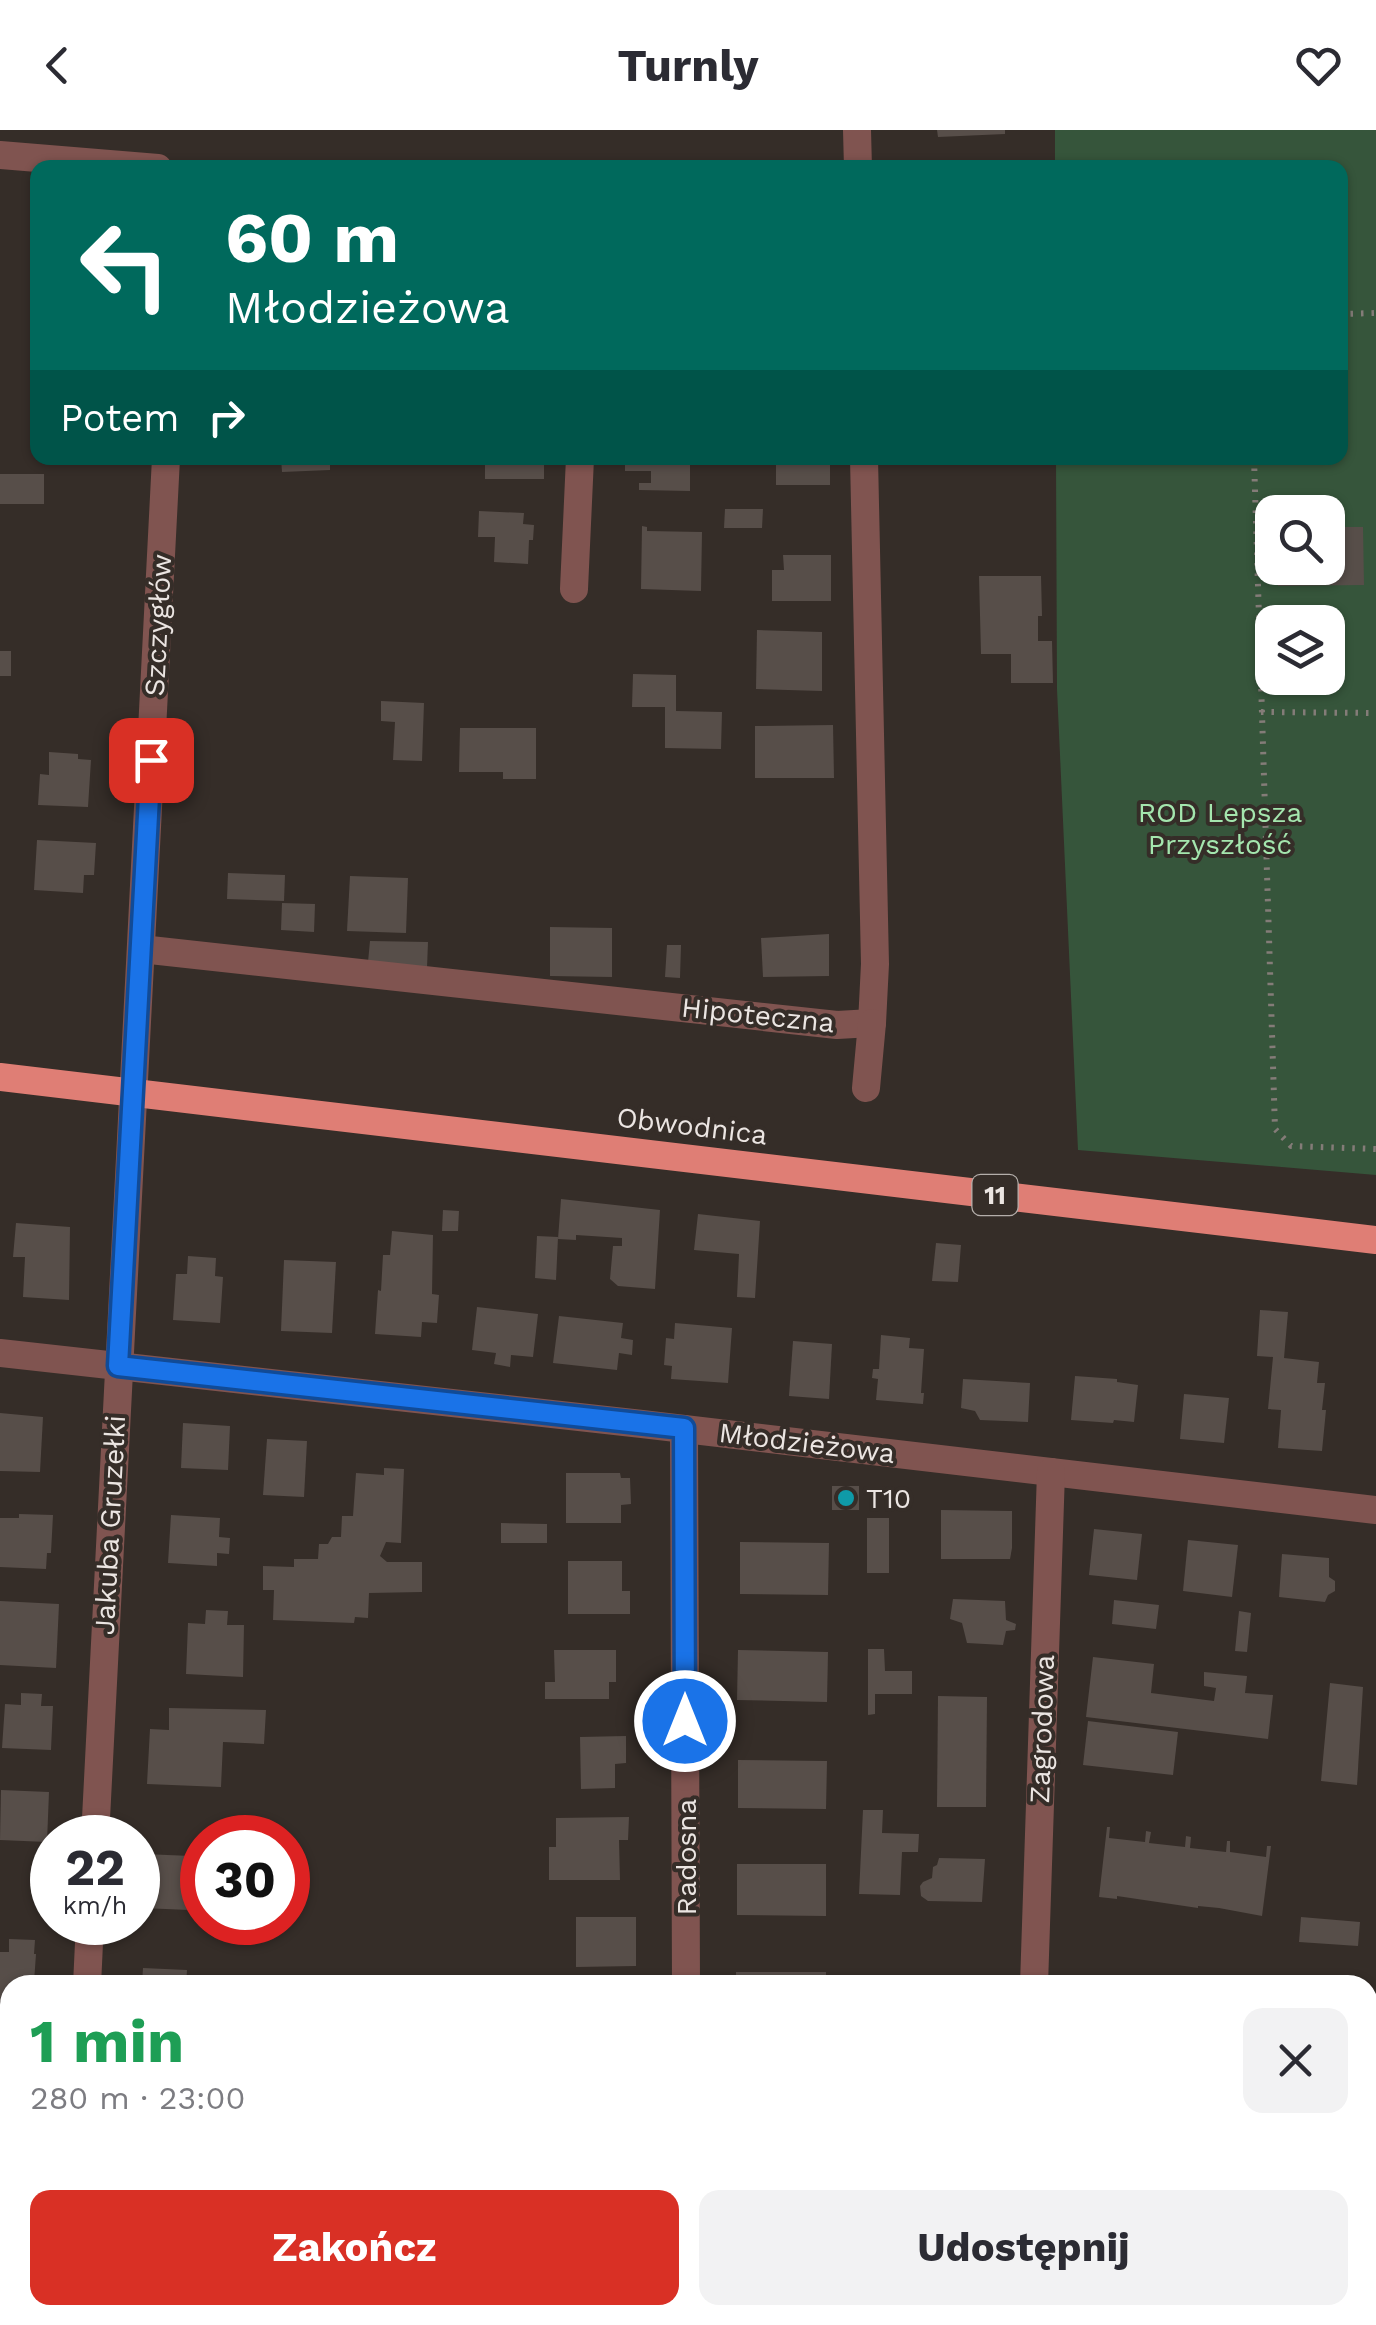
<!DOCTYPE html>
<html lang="pl">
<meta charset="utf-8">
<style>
:root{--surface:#fff;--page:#f2f2f3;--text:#2b2b33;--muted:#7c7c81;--accent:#d93025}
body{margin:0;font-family:"Work Sans",sans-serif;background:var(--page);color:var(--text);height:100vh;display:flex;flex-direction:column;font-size:38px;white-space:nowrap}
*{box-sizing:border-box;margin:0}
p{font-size:32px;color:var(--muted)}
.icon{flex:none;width:55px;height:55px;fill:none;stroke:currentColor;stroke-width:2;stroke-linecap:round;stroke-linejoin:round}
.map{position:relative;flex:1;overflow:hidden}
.side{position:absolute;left:0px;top:1845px;width:1378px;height:350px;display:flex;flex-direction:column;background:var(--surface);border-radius:30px 30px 0 0;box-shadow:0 2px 8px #0004}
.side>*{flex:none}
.guide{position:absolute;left:30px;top:30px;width:1318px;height:305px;border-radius:20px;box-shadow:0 2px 8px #0004;background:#00695c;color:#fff;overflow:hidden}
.tools{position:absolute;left:1255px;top:365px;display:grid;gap:20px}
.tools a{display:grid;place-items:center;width:90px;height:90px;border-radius:20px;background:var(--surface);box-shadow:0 2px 8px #0004;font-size:50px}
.speed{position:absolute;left:30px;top:1685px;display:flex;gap:20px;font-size:50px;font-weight:700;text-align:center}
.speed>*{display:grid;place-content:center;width:130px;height:130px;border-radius:50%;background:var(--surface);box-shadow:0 2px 8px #0004;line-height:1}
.speed small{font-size:25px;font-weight:400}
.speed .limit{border:15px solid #d22;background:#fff;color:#111}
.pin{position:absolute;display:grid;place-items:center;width:85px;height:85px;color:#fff;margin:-42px;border-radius:20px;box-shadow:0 5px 15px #0006}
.me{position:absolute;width:110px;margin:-55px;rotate:0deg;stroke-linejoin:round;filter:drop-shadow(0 0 8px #0008)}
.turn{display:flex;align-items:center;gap:35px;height:210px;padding:0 30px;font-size:45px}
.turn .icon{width:130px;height:130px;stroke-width:2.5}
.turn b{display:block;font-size:70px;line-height:85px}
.then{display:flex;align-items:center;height:95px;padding:0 30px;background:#0003;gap:20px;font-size:38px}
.round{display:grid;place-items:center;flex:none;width:105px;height:105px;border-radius:20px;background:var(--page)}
.overview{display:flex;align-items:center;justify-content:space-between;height:170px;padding:0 30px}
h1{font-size:60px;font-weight:700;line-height:75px;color:#1e9e55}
.button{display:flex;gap:20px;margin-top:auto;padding:20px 30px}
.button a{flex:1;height:115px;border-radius:20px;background:var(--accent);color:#fff;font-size:40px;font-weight:700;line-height:115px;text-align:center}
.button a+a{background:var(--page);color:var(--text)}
header{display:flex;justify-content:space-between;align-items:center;height:130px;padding:0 30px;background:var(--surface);font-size:45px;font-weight:700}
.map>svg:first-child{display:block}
.green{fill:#36553b;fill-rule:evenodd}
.building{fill:#574e49}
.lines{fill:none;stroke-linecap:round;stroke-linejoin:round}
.path{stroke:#847c78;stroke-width:6;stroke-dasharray:2.5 8;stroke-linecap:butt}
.minor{stroke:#805450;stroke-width:28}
.trunk{stroke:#df7e75;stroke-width:28}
.route-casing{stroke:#114b97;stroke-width:25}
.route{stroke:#1a73e8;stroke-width:18}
.culture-dot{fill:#0f9aa8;stroke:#352d28;stroke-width:4}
.labels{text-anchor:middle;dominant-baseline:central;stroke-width:8;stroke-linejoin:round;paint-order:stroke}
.shield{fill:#352d28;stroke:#b4aeaa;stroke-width:2.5}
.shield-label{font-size:25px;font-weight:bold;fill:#ebe5e2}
.street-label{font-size:28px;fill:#ebe5e2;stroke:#352d28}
.park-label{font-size:28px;fill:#a4e6ae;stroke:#352d28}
.poi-label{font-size:28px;fill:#ebe5e2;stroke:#352d28;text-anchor:start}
</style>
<header><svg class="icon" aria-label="back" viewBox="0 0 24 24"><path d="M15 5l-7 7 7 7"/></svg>Turnly<svg class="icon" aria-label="heart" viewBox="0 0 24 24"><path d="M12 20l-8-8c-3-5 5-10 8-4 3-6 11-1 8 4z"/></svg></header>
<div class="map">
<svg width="1376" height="2195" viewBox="0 0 1376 2195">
<rect width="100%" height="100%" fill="#352d28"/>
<!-- green -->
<path class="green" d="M1055,0H1376V1045L1078,1020L1057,559L1056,328H1340V38L1055,37ZM1272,382H1328V438H1272ZM1272,492H1328V548H1272Z"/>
<!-- building -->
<g class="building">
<path d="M937,0H1005V4L938,7Z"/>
<path d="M281,328H330V340L282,342Z"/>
<rect x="485" y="328" width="59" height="21"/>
<path d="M625,328H690V361L639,360V353H651V341H625Z"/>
<path d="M769,328H830V355H776V335H769Z"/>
<rect x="0" y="344" width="44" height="30"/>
<path d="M725,379H763L762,398H724Z"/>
<path d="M479,381L524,383L523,394L534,395L533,410H529L528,434L494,432L495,407H478Z"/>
<path d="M642,396L647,397V401L702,402L701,461L641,459Z"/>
<path d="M1328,397H1363L1364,455L1278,456V438H1328Z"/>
<path d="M783,425H831V471H772V440H784Z"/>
<path d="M979,446H1041L1042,486H1038V511H1052L1053,553H1011V524H981Z"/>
<path d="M757,500L822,502V561L756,559Z"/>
<rect x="0" y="521" width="11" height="25"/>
<path d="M633,544L676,545V581L722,582L721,619L665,618V577H632Z"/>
<path d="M381,571L424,573L422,631L393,630L395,592L381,591Z"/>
<path d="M833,595L834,648H755V596Z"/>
<path d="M460,598H536V649H503V642H459Z"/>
<path d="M49,622L78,624V629L91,630L88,677L38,675L40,644L49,645Z"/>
<path d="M37,710L96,713L94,745H84L83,763L34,760Z"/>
<path d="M228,743L285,745L284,771L227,769Z"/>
<path d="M350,746L408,748L406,803L347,801Z"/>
<path d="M282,773L315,774L314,802L281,800Z"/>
<path d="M550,797L612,798V847L550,846Z"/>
<path d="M829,804V846L763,847L761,808Z"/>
<path d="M370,811L428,812L427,838L368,832Z"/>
<path d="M667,815H681L680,848L665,847Z"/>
<path d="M561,1069L660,1080L655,1159L618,1156L610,1149L613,1116H622V1108L576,1105V1110L558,1109Z"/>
<path d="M443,1080L459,1081L458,1101H442Z"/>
<path d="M698,1084L760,1091L755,1168L737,1167L739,1124L694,1120Z"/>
<path d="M16,1093L70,1097L69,1170L23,1167L25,1127H13Z"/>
<path d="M392,1101L433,1105L432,1164L439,1165L437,1193L422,1192L421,1207L375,1204L378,1160L381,1161L383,1125H390Z"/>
<path d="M537,1106L558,1107L556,1150L535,1148Z"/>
<path d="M936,1113L961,1115L958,1152L932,1151Z"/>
<path d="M188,1126L216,1128L215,1146L223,1147L220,1193L173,1190L176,1144H187Z"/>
<path d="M284,1130L336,1132L332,1203L281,1201Z"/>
<path d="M477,1177L538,1184L533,1227L511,1225L510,1237L494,1234L496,1223L472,1220Z"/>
<path d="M1260,1180L1288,1182L1284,1228L1319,1232L1317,1253H1325L1322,1280H1326L1322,1321L1278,1318L1281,1280L1268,1279L1273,1227L1257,1226Z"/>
<path d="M559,1186L623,1193L621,1208L633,1210L632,1225L619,1223L617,1240L553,1233Z"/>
<path d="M675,1193L732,1198L728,1253L671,1249L672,1236L664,1235L666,1208L674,1209Z"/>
<path d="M881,1205L910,1208L909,1218L924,1219L921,1263H924L923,1274L876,1270L878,1249L872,1248L873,1239H879Z"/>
<path d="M793,1211L832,1214L829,1269L789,1266Z"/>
<path d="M1075,1246L1117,1249V1252L1138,1255L1134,1292L1114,1290L1113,1293L1071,1290Z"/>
<path d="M963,1249L1030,1253L1028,1292L980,1290L975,1281L961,1278Z"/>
<path d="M1184,1264L1229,1268L1224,1313L1180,1309Z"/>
<path d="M0,1283L43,1287L40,1342L0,1341Z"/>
<path d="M183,1293L230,1296L228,1340L181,1338Z"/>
<path d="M267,1309L307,1311L304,1367L263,1365Z"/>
<path d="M384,1338L404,1339L401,1413L386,1412L380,1426L387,1432H422V1462L369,1463L368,1488L355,1487L354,1493L273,1490L274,1460H263V1436L294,1437V1429H318L319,1414H328L332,1407H341L342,1386H353L356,1343L384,1345Z"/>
<path d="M566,1343H620L621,1348H630L631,1374L621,1375V1393H566Z"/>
<rect x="832" y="1356" width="27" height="24"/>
<path d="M941,1380L1012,1381V1418L1010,1429H941Z"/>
<path d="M19,1384L53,1385L51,1423H47L46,1439L0,1437V1388H19Z"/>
<path d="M171,1385L220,1388L219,1407L230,1408L229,1424L217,1423V1436L168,1433Z"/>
<rect x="867" y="1388" width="22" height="55"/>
<path d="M501,1393L547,1394V1413H501Z"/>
<path d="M1094,1399L1142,1404L1137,1450L1089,1445Z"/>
<path d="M1188,1410L1238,1415L1232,1467L1183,1461Z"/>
<path d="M740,1412L829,1413L828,1465L740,1464Z"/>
<path d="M1282,1424L1329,1428V1447L1335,1451V1461L1328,1465L1325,1472L1279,1467Z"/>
<path d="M568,1431H622V1461H630V1484H568Z"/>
<path d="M953,1469L1005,1471L1006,1490L1016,1494L1015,1500L1006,1501L1003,1515L967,1513L962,1493L950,1489Z"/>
<path d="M1114,1470L1159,1475L1156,1499L1112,1494Z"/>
<path d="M0,1471L59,1474L56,1538L0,1535Z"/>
<path d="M206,1480L228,1481L227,1495H244L243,1547L186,1544L188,1493L205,1494Z"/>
<path d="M1239,1481L1251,1483L1247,1522L1235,1521Z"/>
<path d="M868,1519H884L885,1541H912V1564H875V1584L868,1585Z"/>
<path d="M554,1520H616V1552H609V1569H545V1552H555Z"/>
<path d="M738,1520L828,1522L827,1572L737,1570Z"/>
<path d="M1093,1527L1154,1534L1151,1563L1214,1571L1216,1558L1204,1556V1542L1247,1546L1245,1563L1273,1565L1268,1609L1086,1587Z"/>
<path d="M1330,1553L1363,1557L1357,1655L1321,1651Z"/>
<path d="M21,1563L42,1564L41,1576H53L51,1620L2,1618L5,1574L21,1575Z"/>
<path d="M938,1566L987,1567L986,1677H937Z"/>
<path d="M169,1578L266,1580L264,1614L223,1612L221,1657L147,1654L150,1599L169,1600Z"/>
<path d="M1088,1591L1178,1602L1173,1645L1083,1635Z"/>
<path d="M626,1606V1633L615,1634V1658L581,1659L580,1607Z"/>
<path d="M738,1630L827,1631L826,1679L738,1678Z"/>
<path d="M1,1660L49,1662L47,1712L0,1710Z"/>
<path d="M863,1680H883L882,1703L919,1704L918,1722H902L900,1765L859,1764Z"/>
<path d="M629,1687L628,1710H619L620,1750H549V1717H556V1688Z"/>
<path d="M1107,1697H1110L1109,1708L1145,1712L1146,1701L1151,1702L1149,1713L1185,1717L1186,1706L1191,1707L1190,1718L1226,1722L1227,1711H1230V1722L1266,1727L1267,1716H1271L1262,1786L1219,1778L1198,1776V1778L1117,1766V1769L1099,1767Z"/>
<path d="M226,1698L263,1699V1708H226Z"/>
<path d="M144,1724L191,1726L189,1780L142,1778Z"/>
<path d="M939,1728L985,1729L982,1772L928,1771L921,1766L920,1756L923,1752L932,1748L933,1737L937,1735Z"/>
<path d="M737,1734H826V1786L737,1785Z"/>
<path d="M576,1787H636V1836L576,1837Z"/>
<path d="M1301,1787L1360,1792L1358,1816L1299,1812Z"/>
<path d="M9,1809L35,1810L34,1824H36L34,1852H27V1855H10V1872L0,1871V1822H9Z"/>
<path d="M143,1838L187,1840L186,1855H142Z"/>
<rect x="736" y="1842" width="90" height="13"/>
<rect x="312" y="1845" width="48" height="10"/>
<path d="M1368,1973H1376V2011L1368,2010Z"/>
<path d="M0,1975L10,1976V2042L0,2041Z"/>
<path d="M0,2074H10V2124L0,2123Z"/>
<path d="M0,2151L10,2152V2185H19L18,2195H0Z"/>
<path d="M145,2185H192L191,2195H144Z"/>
<path d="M251,2185H314L313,2195H250Z"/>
<path d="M570,2185H591V2189L597,2190V2195H550V2187L570,2188Z"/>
<path d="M1016,2185H1045L1044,2195H1015Z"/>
<path d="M1077,2185H1106L1116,2186L1114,2195H1076Z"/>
</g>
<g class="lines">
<!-- path -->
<g class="path">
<path d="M1340,184L1376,183"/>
<path d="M1254,328L1275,999L1291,1016L1376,1019"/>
<path d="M1261,582L1376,583"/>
</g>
<!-- minor -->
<g class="minor">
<path d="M857,0L858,38"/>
<path d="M0,25L158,38"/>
<path d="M574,459L580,328"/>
<path d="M141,819L837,895L872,893L875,834L864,328"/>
<path d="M866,958L872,893"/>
<path d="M0,1223L642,1294L1376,1380"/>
<path d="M684,1299L686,1855"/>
<path d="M95,1708L166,328"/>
<path d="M87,1855L90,1792"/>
<path d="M1034,1855L1051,1342"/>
<path d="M1368,2043L1376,2044"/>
<path d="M71,2195V2185"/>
<path d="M662,2195L663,2185"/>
</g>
<!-- trunk -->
<path class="trunk" d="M0,947L1376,1110"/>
</g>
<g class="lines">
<!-- route casing -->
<g class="route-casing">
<path id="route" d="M151,630L118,1236L684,1298L685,1591"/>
</g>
<!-- route -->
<use href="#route" class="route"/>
</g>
<!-- markers -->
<circle class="culture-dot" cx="846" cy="1368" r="10"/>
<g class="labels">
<!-- shield labels -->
<rect class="shield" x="972.5" y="1045" width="45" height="40" rx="8"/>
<g class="shield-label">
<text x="995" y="1065">11</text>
</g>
<!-- street labels -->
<g class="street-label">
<text transform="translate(158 495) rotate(-87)">Szczygłów</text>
<text transform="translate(758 885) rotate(6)">Hipoteczna</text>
<text transform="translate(692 996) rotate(7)">Obwodnica</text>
<text transform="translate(807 1313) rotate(7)">Młodzieżowa</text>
<text transform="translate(110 1395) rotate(-87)">Jakuba Gruzełki</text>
<text transform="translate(1042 1599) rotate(-88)">Zagrodowa</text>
<text transform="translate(686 1727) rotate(-90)">Radosna</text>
</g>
<!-- park labels -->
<g class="park-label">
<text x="1220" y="682">ROD Lepsza<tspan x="1220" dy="32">Przyszłość</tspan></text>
</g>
<!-- poi labels -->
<g class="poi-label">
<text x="866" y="1368">T10</text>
</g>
</g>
</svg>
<div class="tools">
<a><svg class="icon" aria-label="search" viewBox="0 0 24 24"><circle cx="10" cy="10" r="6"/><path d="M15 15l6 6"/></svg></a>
<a><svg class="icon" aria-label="layers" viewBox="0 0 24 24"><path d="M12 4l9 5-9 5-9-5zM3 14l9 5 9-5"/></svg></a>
</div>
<div class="speed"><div>22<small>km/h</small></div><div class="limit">30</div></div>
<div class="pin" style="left:151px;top:630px;background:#d93025"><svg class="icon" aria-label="arrive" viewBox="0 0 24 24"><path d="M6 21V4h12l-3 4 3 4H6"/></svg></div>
<svg class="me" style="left:685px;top:1591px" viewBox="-20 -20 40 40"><circle r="17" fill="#1a73e8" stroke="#fff" stroke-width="3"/><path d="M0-11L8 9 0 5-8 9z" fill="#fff"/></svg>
<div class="guide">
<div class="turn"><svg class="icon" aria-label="left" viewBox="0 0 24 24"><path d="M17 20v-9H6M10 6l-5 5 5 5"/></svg><div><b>60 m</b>Młodzieżowa</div></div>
<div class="then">Potem<svg class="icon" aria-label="right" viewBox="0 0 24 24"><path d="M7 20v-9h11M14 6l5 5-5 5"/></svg></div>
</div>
<section class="side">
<div class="overview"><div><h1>1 min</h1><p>280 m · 23:00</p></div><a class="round"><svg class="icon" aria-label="close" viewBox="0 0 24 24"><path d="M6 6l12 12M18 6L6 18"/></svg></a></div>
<div class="button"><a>Zakończ</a><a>Udostępnij</a></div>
</section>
</div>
